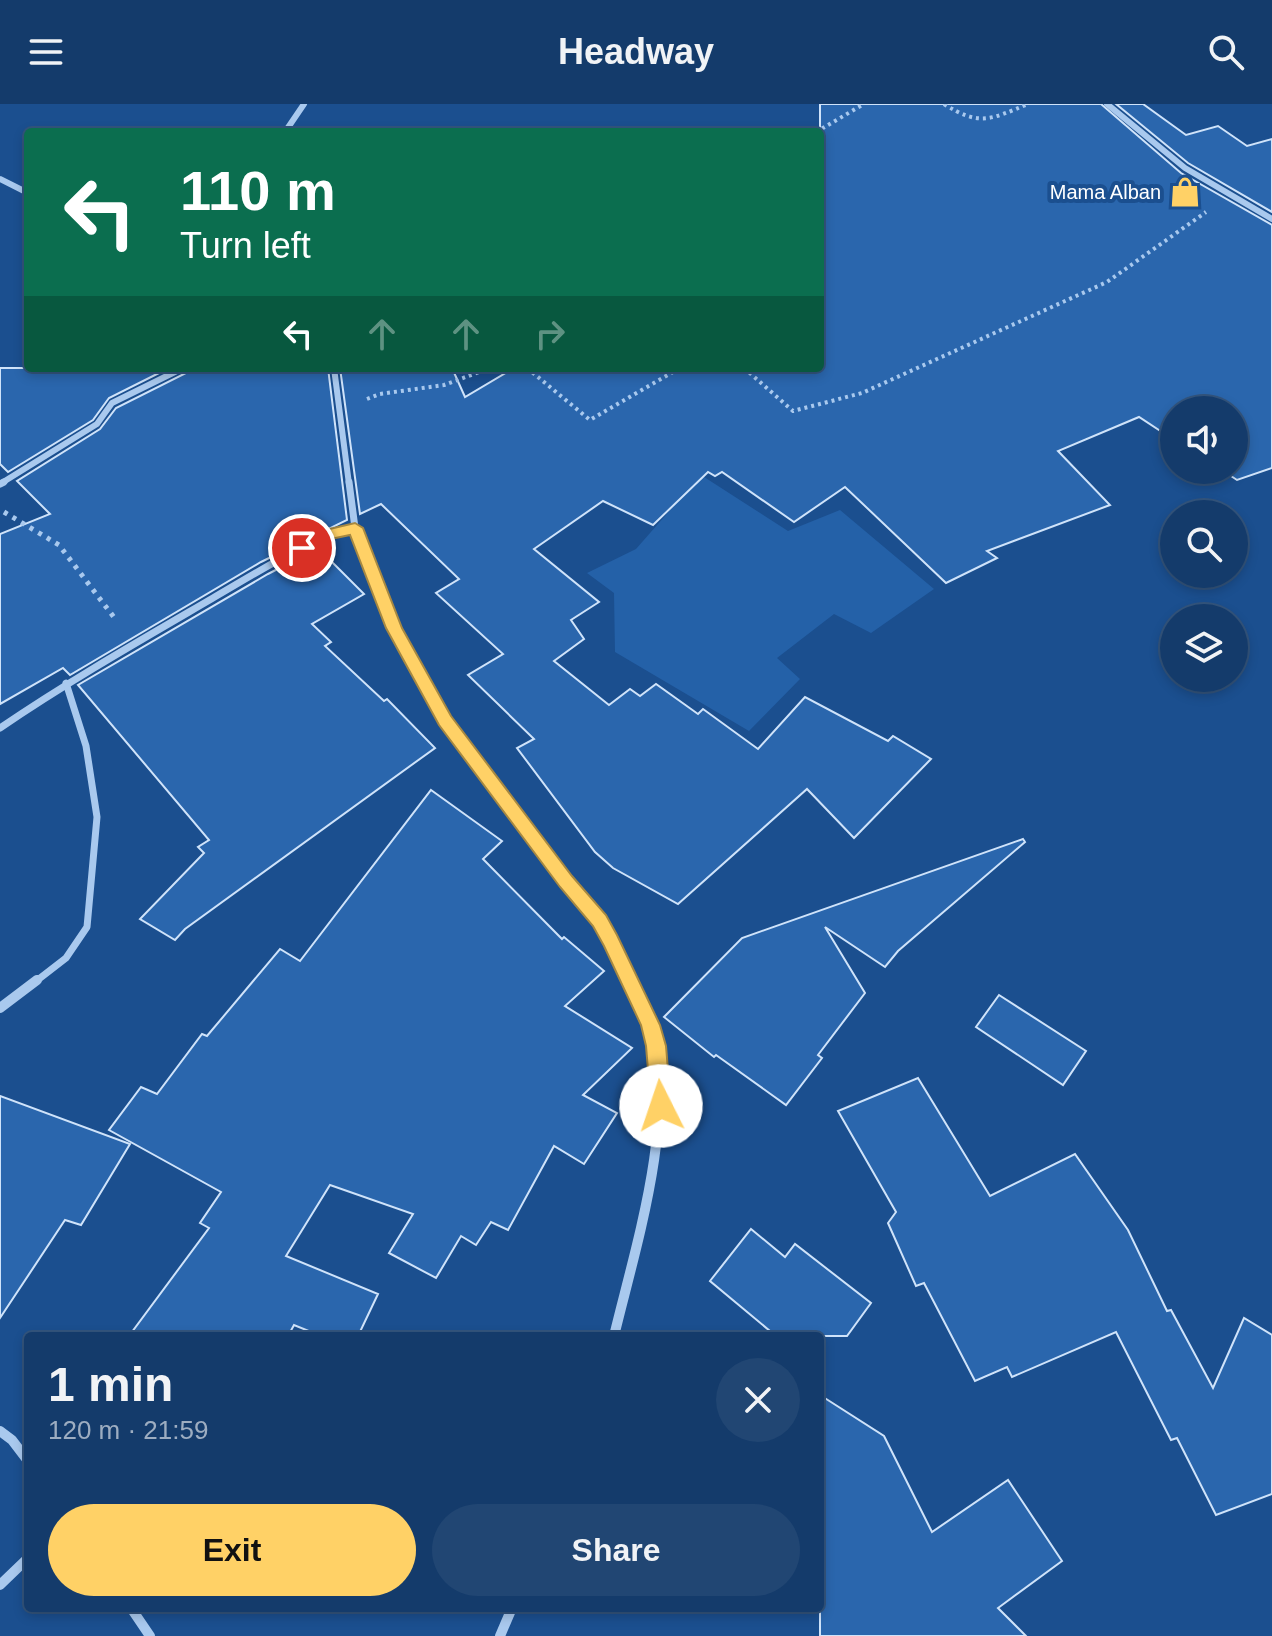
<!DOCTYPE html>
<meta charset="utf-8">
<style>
:root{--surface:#143b6b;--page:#214673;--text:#f1f3f6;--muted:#9dadc1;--line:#33557e;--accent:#ffd166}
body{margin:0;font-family:Helvetica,sans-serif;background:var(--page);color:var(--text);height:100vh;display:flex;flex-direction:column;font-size:30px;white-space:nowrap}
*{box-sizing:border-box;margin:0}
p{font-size:26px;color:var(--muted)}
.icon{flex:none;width:44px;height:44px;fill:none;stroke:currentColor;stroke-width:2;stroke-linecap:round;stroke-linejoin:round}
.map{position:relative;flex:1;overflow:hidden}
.details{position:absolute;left:24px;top:1228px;width:800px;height:280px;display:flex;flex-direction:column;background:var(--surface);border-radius:8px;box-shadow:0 4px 12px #0003,0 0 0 2px var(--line)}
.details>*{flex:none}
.banner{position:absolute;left:24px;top:24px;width:800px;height:244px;border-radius:8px;box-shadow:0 4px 12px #0003,0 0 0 2px var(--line);background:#0b6e4f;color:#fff;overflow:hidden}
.tools{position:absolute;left:1160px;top:292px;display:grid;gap:16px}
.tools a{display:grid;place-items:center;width:88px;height:88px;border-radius:50%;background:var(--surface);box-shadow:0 4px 12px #0003,0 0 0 2px var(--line);font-size:40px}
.pin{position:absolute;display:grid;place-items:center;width:68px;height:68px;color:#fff;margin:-34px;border:4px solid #fff;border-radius:50%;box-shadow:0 2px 8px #0007}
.me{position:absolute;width:88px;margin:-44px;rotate:356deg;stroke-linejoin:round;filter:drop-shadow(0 0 6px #0008)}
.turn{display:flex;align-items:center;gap:28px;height:168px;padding:0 24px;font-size:36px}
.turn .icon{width:104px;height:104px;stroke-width:2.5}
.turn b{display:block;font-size:56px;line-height:68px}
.lanes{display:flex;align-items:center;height:76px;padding:0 24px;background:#0003;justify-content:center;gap:40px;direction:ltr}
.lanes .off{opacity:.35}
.round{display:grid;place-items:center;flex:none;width:84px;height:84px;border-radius:42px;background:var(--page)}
.headline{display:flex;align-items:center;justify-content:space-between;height:136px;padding:0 24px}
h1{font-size:48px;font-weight:600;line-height:60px}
.primary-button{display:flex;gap:16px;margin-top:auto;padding:16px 24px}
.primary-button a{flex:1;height:92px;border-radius:48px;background:var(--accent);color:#111;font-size:32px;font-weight:600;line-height:92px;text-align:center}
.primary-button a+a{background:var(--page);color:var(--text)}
header{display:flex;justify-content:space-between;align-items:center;height:104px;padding:0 24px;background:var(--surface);font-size:36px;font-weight:600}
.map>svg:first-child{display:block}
.green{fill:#2461a8}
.building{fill:#2a66ad;stroke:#cfe3fa;stroke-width:2}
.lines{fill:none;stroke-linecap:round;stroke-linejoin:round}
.path-far1{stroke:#a9c9ee;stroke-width:4;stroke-dasharray:3 4;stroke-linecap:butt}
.path{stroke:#a9c9ee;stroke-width:5;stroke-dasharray:4 6;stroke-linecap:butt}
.street-far2{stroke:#a9c9ee;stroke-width:6}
.street-far1{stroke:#a9c9ee;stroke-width:7}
.street{stroke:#a9c9ee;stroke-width:10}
.route{fill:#ffd166;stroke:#a68842;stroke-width:2}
.labels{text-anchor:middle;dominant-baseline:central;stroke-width:8;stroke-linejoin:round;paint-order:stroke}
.far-poi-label{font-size:20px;fill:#fff;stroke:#1b4f8f;text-anchor:end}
</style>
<header><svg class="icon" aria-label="menu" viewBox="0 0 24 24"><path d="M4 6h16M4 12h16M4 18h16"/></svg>Headway<svg class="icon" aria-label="search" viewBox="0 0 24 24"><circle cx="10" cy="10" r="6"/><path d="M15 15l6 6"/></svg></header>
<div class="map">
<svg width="1272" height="1532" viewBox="0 0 1272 1532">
<rect width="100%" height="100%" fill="#1b4f8f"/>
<!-- green -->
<path class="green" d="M701,371L788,427L840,406L934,485L871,529L834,510L777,554L800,575L749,627L615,548L614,489L587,469L636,445Z"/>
<!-- building -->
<g class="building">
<path d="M820,0H1101L1181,69L1272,121V364L1237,376L1222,366H1234V306H1174V336L1139,313L1058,347L1110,401L987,447L997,454L946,479L845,383L794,418L722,368L715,372L708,368L653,421L603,397L534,445L599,498L571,516L584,535L554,557L609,601L630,585L640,592L656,580L698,610L703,605L758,645L805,593L888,637L893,632L931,655L854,734L807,685L678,800L613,764L595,748L517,644L534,635L468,571L503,550L436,489L459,475L381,400L360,410L340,264H452L465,293L514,264H820Z"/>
<path d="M1116,0H1143L1186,31L1218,22L1247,42L1272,35V108L1188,59Z"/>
<path d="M0,264H169L109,294L93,316L8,368L0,360Z"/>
<path d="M189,264H328L347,416L261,458L70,571L63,564L0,600V430L50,410L17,377L100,325L116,304L186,269Z"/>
<path d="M318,444L364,490L312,520L331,538L325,542L384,597L387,595L435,644L185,825L175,836L140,815L204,749L198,743L209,736L78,581L268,470Z"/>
<path d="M431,686L502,737L483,755L562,835L564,833L604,867L565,902L632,944L583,991L617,1009L584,1060L554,1042L508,1126L491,1118L476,1141L461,1132L436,1174L389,1149L413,1110L330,1081L286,1152L378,1190L358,1232H321L294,1221L288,1232H129L209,1124L200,1119L221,1088L109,1026L141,983L157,990L202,930L207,932L280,845L300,857Z"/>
<path d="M1023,735L1025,738L898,847L885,863L825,823L865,889L818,951L822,954L786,1001L716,951L714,953L664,913L742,834Z"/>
<path d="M999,891L1086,947L1063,981L976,923Z"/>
<path d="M918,974L990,1092L1075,1050L1128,1126L1167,1207L1171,1206L1213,1284L1244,1214L1272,1231V1390L1216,1411L1177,1334L1171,1336L1116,1228L1012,1273L1007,1263L975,1277L924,1179L916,1182L888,1119L896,1108L838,1007Z"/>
<path d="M0,992L130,1040L81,1121L65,1116L0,1214Z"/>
<path d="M751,1125L785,1153L795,1140L871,1199L847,1232H776L710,1177Z"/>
<path d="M820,1291L884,1332L932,1428L1008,1376L1062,1457L998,1504L1026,1532H820Z"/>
</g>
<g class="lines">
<!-- path-far1 -->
<g class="path-far1">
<path d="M944,0C980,23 991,15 1028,0"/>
<path d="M816,28L864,0"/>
<path d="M527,264L590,316L680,264"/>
<path d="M744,264L793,307L862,289L1107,178L1206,108"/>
<path d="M367,295L380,290L444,281L490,264"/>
</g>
<!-- path -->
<path class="path" d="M4,408L59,441L116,516"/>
<!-- street-far2 -->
<g class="street-far2">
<path d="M1107,0L1185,64L1272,115"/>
<path d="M285,28L304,0"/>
<path d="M0,75L28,89"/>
<path d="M334,264L349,380"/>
<path d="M0,380L97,320L112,299L183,264"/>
</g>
<!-- street-far1 -->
<g class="street-far1">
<path d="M349,378L355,424L394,524L445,617L566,777L600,816L630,878"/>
<path d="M0,380L4,378"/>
<path d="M0,624C69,577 141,536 213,494C258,468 305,437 355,424"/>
<path d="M35,878L66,854L87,823L97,713L86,642L66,579"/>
</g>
<!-- street -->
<g class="street">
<path d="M0,904L37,876"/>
<path d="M614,1232C636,1141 676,1017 652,926C648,909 637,892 629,876"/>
<path d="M0,1327L12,1336L28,1357"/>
<path d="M0,1481L28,1454"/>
<path d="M131,1504L150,1532"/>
<path d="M500,1532L512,1504"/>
</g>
</g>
<!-- route -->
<path class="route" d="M355,419L363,424L402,524L451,612L572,772L606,811L617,831L660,921L666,942L671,1002L668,1009L661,1012L654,1009L651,1002L646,942L641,921L604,842L593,822L560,783L439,621L386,524L350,431L331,435L302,450L295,444L321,427Z"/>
<!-- icons -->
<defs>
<g id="shop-bare" transform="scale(2.4)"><path d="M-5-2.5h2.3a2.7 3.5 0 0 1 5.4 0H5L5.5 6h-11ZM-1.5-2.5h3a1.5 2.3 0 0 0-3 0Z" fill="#ffd166" stroke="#1b4f8f" stroke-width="2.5" paint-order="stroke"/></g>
</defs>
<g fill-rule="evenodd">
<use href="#shop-bare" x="1185" y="88"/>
</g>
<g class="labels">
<!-- far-poi labels -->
<g class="far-poi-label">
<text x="1161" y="88">Mama Alban</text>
</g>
</g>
</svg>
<div class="tools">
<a><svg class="icon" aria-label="sound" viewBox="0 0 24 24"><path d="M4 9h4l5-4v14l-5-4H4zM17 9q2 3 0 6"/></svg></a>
<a><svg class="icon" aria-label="search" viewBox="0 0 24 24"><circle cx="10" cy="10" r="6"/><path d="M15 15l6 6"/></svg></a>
<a><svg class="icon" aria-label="layers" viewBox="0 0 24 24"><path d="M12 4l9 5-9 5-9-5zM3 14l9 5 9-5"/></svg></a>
</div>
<div class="pin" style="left:302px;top:444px;background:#d93025"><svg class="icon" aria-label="arrive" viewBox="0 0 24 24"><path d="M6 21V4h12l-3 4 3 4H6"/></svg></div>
<svg class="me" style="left:661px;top:1002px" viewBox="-20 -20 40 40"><circle r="19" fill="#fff"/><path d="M0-13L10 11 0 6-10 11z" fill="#ffd166"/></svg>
<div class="banner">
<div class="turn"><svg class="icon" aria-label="left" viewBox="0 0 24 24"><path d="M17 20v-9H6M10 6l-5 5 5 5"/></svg><div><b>110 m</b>Turn left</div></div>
<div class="lanes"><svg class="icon" aria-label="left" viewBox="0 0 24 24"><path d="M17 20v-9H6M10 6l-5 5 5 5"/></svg><svg class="icon off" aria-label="ahead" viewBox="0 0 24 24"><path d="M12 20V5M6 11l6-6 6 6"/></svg><svg class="icon off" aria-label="ahead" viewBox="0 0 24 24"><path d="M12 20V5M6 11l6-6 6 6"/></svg><svg class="icon off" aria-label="right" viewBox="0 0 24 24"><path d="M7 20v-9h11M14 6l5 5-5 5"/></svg></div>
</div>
<section class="details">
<div class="headline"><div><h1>1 min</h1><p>120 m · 21:59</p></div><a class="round"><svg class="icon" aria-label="close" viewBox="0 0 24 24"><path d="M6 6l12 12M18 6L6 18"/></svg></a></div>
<div class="primary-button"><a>Exit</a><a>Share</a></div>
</section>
</div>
